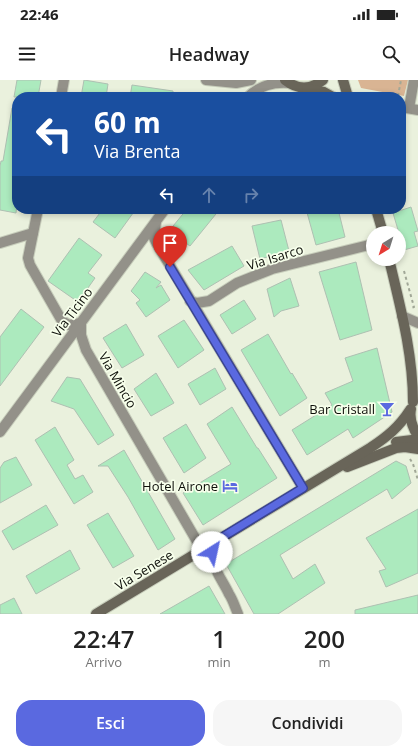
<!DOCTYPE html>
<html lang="it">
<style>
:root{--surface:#fff;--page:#f6f6f6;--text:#222;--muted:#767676;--accent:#5a69e0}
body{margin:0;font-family:"Open Sans",sans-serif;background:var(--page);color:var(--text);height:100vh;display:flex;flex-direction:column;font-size:15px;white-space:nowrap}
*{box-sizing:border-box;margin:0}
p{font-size:13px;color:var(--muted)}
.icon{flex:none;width:22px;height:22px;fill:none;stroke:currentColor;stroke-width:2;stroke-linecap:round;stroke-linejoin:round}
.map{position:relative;height:534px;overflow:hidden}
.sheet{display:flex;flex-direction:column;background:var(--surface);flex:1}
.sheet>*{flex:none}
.banner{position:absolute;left:12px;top:12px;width:394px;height:122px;border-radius:16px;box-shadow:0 2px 6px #0003;background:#1a4fa0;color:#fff;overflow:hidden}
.needle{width:26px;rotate:218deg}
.tools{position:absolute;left:366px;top:146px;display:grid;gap:8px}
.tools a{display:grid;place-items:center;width:40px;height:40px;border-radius:50%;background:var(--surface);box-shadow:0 2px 6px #0003;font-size:20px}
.pin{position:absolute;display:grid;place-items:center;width:34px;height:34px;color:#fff;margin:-41px -17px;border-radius:50% 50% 50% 0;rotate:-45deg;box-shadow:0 0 4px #0007}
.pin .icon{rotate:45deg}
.me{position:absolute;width:44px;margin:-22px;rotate:35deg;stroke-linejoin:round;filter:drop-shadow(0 0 3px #0008)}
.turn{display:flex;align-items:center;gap:14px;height:84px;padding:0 16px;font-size:18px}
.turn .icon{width:52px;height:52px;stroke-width:2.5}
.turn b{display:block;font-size:28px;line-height:34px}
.lanes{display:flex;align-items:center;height:38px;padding:0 16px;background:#0003;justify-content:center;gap:20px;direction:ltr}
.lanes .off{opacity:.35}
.eta{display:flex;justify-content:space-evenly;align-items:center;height:68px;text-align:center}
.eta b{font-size:24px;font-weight:600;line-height:28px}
.action{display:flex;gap:8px;margin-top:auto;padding:8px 16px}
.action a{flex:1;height:46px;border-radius:16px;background:var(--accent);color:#fff;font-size:16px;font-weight:600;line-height:46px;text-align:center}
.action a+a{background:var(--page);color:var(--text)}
.status{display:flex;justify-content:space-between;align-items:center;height:28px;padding:0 20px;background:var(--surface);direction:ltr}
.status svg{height:11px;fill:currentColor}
header{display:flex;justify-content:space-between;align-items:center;height:52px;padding:0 16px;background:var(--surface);font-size:18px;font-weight:600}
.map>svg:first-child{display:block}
.green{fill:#d9b493}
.building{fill:#aceabe;stroke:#aec0b2}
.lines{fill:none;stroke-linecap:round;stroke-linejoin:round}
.street-casing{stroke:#c7cdbb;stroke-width:12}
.secondary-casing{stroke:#c7cdbb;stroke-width:12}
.path{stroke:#a1a797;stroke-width:2;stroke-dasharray:3 3;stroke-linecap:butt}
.street{stroke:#939189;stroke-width:10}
.secondary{stroke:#696559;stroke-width:10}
.route-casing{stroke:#3a4492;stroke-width:10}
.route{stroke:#5a69e0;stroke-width:7}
.labels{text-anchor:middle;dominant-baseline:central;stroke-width:3.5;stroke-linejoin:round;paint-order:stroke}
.street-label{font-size:13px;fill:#0d0f09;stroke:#f7ffeb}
.poi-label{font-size:13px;fill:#0d0f09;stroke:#f7ffeb;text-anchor:end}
</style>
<div class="status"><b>22:46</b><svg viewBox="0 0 49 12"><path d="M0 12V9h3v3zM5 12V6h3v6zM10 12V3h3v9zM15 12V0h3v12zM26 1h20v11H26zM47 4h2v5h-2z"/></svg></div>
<header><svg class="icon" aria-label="menu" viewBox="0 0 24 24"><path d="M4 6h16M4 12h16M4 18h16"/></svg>Headway<svg class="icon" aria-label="search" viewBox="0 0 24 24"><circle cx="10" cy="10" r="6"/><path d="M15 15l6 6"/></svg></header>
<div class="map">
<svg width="418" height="534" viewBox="0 0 418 534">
<rect width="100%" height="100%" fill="#eaf1dd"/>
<!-- green -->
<path class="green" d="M358,0H408L404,16L361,8Z"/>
<!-- building -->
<g class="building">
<path d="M17,0H41L38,17H14Z"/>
<path d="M84,0L108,4L106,17H81Z"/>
<path d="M132,5L173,11V17H130Z"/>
<path d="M12,28H17V124L16,133L0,130V86L1,81H3Z"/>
<path d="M411,127L418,151L414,152L418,166L404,170L393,133Z"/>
<path d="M103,129H136L115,158L93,142Z"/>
<path d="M187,129H220L190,166L169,151Z"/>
<path d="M306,129H338L345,157L316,165Z"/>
<path d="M281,140L289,171L260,179L252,146Z"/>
<path d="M79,158L102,175L88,193L95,198L78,222L48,201Z"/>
<path d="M232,166L244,186L204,210L188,190Z"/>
<path d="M356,182L372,250L340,260L319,192Z"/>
<path d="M145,192L161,202L156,208L161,205L170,220L146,237L136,223L140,220L131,211Z"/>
<path d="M290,198L299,226L281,231L274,237L267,209Z"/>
<path d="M244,220L256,239L232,254L220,235Z"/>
<path d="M21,229L44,247L0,306V257Z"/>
<path d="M184,240L204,270L178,288L158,256Z"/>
<path d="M126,244L144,275L122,288L103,258Z"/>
<path d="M268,254L291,294L292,293L307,318L280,336L241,270Z"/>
<path d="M377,268L392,332L353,358L348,349L307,375L292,350L332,325L325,313L353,301L345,278Z"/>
<path d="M215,288L226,309L200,325L188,304Z"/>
<path d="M156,293L174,323L151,336L134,309Z"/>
<path d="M67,297L80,299L114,355L98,365L74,329L51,321Z"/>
<path d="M232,327L257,368H258L277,398L203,445L183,413L231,384L207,344Z"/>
<path d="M186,344L206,378L184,393L163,358Z"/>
<path d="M55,347L74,380L67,385L75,399L83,395L93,412L74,424L35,360Z"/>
<path d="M124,370L175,459L158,470L128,417L108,386H98Z"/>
<path d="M16,377L32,405L0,423V388L4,382Z"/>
<path d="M396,381L406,386L411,403L392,419L387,409L280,475L293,499L315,484L325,503L278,534H254L226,484Z"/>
<path d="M46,425L58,445L13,470L2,451Z"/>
<path d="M418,429V493L386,507L379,491L386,489L366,458Z"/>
<path d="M108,433L134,476L113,488L87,445Z"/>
<path d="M70,470L80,489L36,514L26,496Z"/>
<path d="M209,506L225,534H160Z"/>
<path d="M418,515V534H355V530Z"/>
<path d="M14,518L22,534H0V525Z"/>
</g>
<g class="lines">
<!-- street casing -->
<g class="street-casing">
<g id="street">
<path d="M206,0L236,3L251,0"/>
<path d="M61,17L64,0"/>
<path d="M248,17C260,5 273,2 289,3"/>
<path d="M401,27L418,30"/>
<path d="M409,28L414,0"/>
<path d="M38,129L28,178L30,185L62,241L69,245L81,243V255L86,270L202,470"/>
<path d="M156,142L154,158L157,164L303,408"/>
<path d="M0,163L33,153"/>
<path d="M190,221L197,223L209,221L237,203L272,189L373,164"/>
<path d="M402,236L418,243"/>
<path d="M0,352L165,129"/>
<path d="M216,461C208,486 219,493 229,514C233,520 235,527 238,534"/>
</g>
</g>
<!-- secondary casing -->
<g class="secondary-casing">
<g id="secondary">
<path d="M285,0C298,10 310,10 323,0"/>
<path d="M343,0L348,17"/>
<path d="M307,9L324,12L333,17"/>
<path d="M376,129L383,153"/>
<path d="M389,179C400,226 413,273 413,322"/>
<path d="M411,329C409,339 412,347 418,356"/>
<path d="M396,362L412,360L418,361"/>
<path d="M347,387L396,368L405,367L418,369"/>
<path d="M96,534L370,368C387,357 399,347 410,330"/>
</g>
</g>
<!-- path -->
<g class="path">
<path d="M398,16L401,0"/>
<path d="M404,191L414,227L411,228"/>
<path d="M410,379L413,384L418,400"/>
</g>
<!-- street -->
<use href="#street" class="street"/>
<!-- secondary -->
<use href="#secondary" class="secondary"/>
</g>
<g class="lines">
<!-- route casing -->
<g class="route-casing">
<path id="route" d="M170,187L303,408L216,461L212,472"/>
</g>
<!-- route -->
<use href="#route" class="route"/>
</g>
<!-- icons -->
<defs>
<g id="bar-bare" transform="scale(1.2)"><path d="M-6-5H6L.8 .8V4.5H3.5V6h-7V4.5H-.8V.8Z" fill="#5a69e0" stroke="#f7ffeb" stroke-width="2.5" paint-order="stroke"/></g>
<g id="hotel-bare" transform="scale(1.2)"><path d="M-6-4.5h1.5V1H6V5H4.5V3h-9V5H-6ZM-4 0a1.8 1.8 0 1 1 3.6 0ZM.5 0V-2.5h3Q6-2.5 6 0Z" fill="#5a69e0" stroke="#f7ffeb" stroke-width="2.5" paint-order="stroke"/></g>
</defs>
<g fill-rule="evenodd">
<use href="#bar-bare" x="387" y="329"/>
<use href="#hotel-bare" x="230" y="406"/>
</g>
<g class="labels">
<!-- street labels -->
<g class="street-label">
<text transform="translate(275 177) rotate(-17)">Via Isarco</text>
<text transform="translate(72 232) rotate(-53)">Via Ticino</text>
<text transform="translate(118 300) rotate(60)">Via Mincio</text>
<text transform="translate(144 490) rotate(-31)">Via Senese</text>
</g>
<!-- poi labels -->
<g class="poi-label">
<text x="375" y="329">Bar Cristall</text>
<text x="218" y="406">Hotel Airone</text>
</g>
</g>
</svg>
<div class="tools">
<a><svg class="needle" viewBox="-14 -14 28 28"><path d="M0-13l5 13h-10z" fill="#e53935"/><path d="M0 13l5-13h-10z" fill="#767676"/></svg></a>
</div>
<div class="pin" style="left:170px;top:187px;background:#d93025"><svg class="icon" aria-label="arrive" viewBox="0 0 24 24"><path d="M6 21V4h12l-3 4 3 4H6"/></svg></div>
<svg class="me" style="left:212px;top:472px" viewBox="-20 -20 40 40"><circle r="19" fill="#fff"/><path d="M0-13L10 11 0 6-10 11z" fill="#5a69e0"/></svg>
<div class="banner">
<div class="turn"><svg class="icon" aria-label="left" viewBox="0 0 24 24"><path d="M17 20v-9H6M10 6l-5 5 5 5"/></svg><div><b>60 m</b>Via Brenta</div></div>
<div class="lanes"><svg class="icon" aria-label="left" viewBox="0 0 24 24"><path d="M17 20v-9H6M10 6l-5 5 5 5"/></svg><svg class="icon off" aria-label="ahead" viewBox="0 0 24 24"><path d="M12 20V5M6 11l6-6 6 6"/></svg><svg class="icon off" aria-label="right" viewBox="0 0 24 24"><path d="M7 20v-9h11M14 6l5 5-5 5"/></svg></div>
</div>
</div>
<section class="sheet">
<div class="eta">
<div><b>22:47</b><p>Arrivo</p></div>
<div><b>1</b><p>min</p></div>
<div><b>200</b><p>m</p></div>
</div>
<div class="action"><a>Esci</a><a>Condividi</a></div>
</section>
